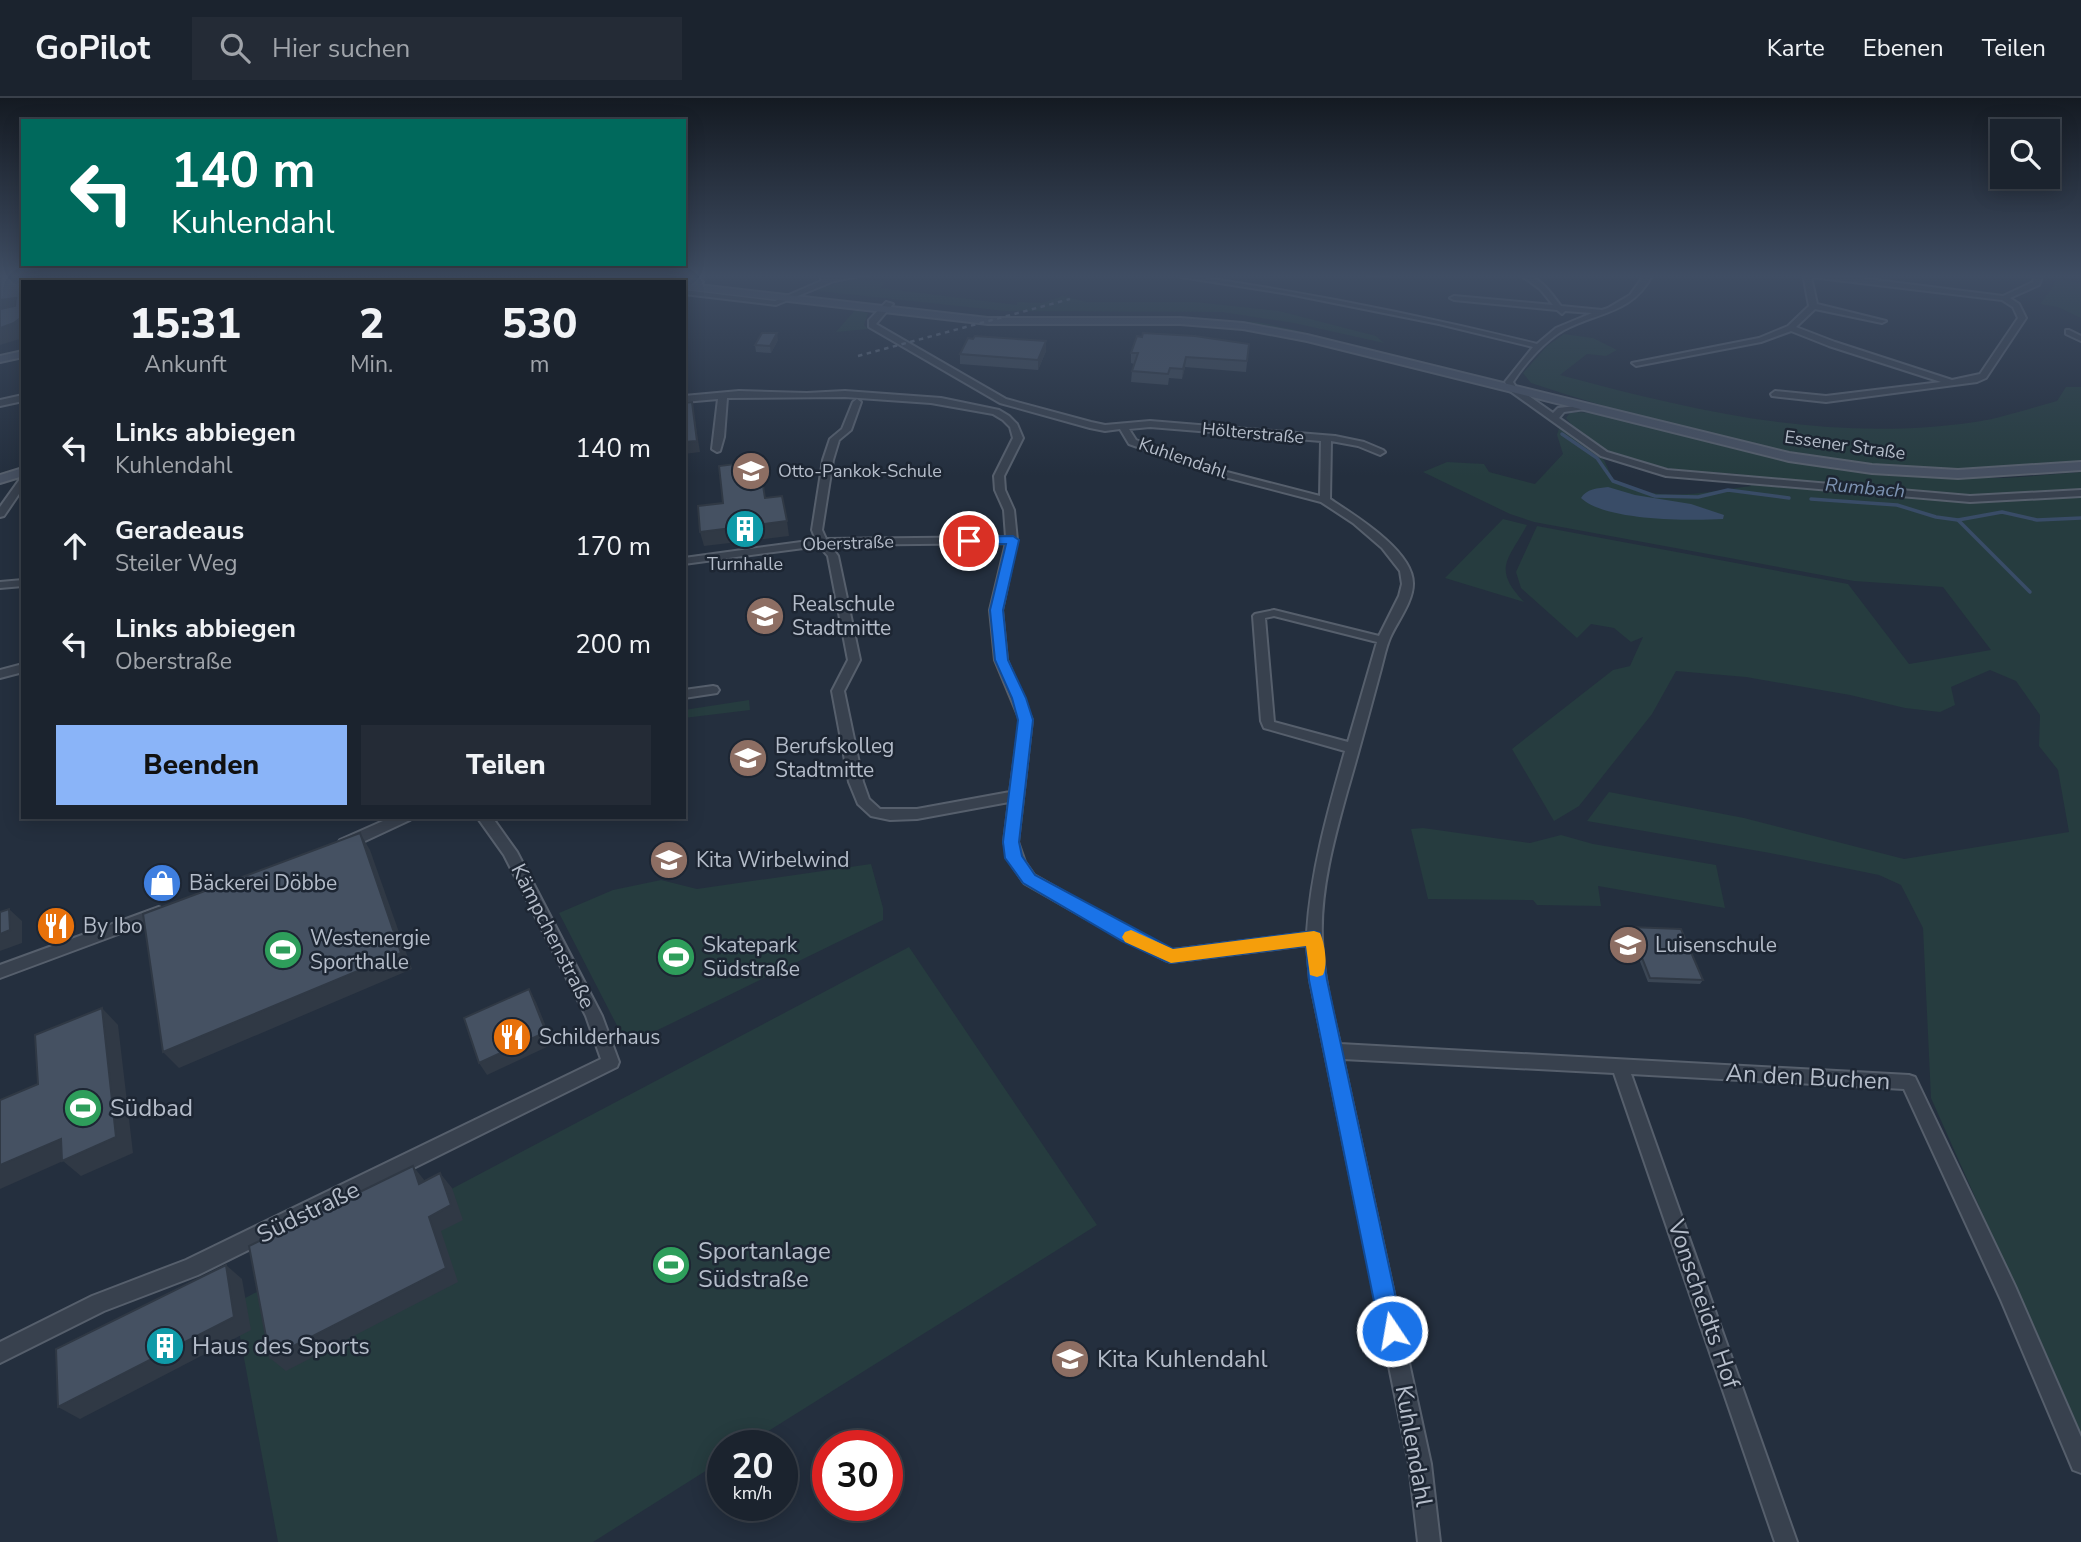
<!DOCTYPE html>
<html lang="de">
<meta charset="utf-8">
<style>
:root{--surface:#1b232e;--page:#242b36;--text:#f1f3f6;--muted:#a0a4aa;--line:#39404a;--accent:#8ab4f8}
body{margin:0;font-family:"Nunito Sans",sans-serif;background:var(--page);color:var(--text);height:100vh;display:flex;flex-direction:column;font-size:26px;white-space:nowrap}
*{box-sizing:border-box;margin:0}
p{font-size:23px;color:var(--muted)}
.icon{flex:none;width:38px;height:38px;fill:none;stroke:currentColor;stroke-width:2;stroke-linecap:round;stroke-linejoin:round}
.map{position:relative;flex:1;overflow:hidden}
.drawer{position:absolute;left:21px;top:182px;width:665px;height:539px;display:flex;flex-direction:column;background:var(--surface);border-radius:0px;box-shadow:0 4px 18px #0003,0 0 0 2px var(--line)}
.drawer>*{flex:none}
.banner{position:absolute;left:21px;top:21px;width:665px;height:147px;border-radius:0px;box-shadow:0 4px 18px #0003,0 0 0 2px var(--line);background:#00695c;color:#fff;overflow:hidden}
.buttons{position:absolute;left:1990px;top:21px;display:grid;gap:14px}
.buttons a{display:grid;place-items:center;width:70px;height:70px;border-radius:0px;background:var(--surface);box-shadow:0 4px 18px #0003,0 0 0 2px var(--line);font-size:35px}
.speed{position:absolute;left:707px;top:1332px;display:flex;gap:14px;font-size:35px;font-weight:700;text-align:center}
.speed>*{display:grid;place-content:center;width:91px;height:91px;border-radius:50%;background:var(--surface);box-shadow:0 4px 18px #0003,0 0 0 2px var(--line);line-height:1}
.speed small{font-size:18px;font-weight:400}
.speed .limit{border:10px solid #d22;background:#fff;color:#111}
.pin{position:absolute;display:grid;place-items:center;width:60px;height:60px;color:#fff;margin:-30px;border:4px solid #fff;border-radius:50%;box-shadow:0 2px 7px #0007}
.me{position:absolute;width:77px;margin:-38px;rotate:348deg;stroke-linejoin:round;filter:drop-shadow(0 0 5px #0008)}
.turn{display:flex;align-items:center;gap:24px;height:147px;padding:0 35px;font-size:32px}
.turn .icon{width:91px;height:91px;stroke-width:2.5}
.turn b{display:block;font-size:49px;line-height:60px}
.eta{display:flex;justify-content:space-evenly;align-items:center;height:119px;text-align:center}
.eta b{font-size:42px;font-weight:800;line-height:49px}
.button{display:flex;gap:14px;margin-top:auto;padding:14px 35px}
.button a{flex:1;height:80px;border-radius:0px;background:var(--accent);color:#111;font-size:28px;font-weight:800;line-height:80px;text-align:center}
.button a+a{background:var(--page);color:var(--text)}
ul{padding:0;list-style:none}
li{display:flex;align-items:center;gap:21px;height:98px;padding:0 35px}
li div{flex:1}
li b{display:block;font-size:26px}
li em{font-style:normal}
header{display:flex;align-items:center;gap:42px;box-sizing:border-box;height:98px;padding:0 35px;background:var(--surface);border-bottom:2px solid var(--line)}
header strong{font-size:33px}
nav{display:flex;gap:38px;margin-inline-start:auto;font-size:24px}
.search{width:490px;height:63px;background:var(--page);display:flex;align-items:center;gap:18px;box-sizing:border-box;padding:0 24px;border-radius:0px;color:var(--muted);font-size:26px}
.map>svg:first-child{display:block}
.green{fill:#263c3f}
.water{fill:#394c67}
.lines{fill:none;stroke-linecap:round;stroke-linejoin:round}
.stream{stroke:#394c67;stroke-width:3.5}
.street-casing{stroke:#565f6c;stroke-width:4}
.secondary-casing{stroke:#565f6c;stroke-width:4}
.street{fill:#38414e;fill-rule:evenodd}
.secondary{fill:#465061;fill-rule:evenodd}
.rail{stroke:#5a6575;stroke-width:2.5;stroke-dasharray:4.5 4.5;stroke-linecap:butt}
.wall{fill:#3b4654}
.shaded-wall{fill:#303945}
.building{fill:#455162;stroke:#303945;stroke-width:2}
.route{fill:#1a73e8;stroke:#114b97;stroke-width:2}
.slow{fill:#f59e0b}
.labels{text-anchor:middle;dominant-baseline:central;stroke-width:5;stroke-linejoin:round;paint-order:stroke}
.far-street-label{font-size:18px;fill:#b4bcc9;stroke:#1d2633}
.far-poi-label{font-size:18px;fill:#b4bcc9;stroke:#1d2633;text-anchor:start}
.far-water-label{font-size:19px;font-style:italic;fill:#7c92b1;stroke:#1d2633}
.poi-label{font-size:21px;fill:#b4bcc9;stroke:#1d2633;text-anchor:start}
.street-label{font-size:21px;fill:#b4bcc9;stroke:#1d2633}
.near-street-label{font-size:24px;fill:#b4bcc9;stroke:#1d2633}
.near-poi-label{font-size:24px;fill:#b4bcc9;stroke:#1d2633;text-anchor:start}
</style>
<header>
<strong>GoPilot</strong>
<div class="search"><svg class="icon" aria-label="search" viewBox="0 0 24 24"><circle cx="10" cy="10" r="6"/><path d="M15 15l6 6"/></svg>Hier suchen</div>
<nav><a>Karte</a><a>Ebenen</a><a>Teilen</a></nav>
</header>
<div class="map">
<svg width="2081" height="1444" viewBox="0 0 2081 1444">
<rect width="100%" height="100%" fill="#242f3e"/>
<!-- green -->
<g class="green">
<path d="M855,181L885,184L880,190L1017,207V204L1042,205L1063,198L1087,204H1195L1279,213L1376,238L1384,245L1294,225L1222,214L1005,213L818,193V190Z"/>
<path d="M2056,181L2081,185V220L2058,209L2040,206L2051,192Z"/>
<path d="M855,212L868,215L864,227L868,231L836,234Z"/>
<path d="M1182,220L1257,224L1291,231L1480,279L1303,236Z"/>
<path d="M1564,236L1593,240L1617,252L1606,258L1587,256L1560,277C1698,314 1830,345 1975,324C2002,320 2030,310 2057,303L2066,289H2081V363C2046,366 2010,372 1975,372C1822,371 1675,332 1531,285L1523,275L1547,248Z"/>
<path d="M1577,314C1633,317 1689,341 1743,353C1824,371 1908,380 1991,380C2021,380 2051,376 2081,374V1337L1931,1000L1923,830L1901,787L1879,777L1770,755L1587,723L1609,694L1744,720L1904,761L2069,734L2058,672L2039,648L2040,617L2016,583L1990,572L1951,589L1955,607L1940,614L1905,610L1850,597L1746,579L1676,573L1652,616L1579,708L1554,723L1512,651L1613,572L1630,568L1643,539L1631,544L1614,530L1591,526L1577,540L1521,490L1516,474L1537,428L1848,486L1909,566L1991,552L1943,489L1854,483L1534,424L1510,416L1423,374L1447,364L1484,366L1489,374L1535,386L1563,356L1557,337L1559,330L1604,362L1613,381C1655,407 1705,394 1751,388L1739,376C1679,372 1608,372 1566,320L1570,315Z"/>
<path d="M1503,421L1527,427C1508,463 1492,470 1524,504L1445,480Z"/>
<path d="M749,602L750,612L684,620V612Z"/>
<path d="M1423,730L1530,745L1561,737L1593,746L1716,767L1725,810L1598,788L1601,808L1537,807L1533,802L1428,801L1411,731Z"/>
<path d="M871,766L883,810V822L627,947L559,815L613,792L661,782L697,791Z"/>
<path d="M909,849L1097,1127L746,1347L723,1348V1362L593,1444H278L234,1206Z"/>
</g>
<!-- water -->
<path class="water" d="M1608,389L1635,397L1691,406L1724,417L1723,421C1690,423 1605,423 1581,400C1586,391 1598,390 1608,389Z"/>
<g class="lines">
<!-- stream -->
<g class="stream">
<path d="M1562,336L1597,360L1613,383L1655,398L1698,399L1728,392L1789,400"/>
<path d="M1811,401L1897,407L1936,419L1958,422L2002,414L2037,422L2081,420"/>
<path d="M1958,422L2030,494"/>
</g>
<!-- street casing -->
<g class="street-casing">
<g id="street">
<path d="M182,176H243L239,178L106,184L91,182L95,180Z"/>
<path d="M564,176H572L573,180L566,182Z"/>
<path d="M850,176H870L834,183L776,207L684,196V192L775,203L821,183V180Z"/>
<path d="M1364,176H1392L1388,178Z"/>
<path d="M1519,176C1539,176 1550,194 1561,208L1602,212L1608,210L1630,197L1645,176H1653C1632,216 1600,213 1564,232C1546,242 1525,265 1513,284L1516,289L1553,315L1558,310L1585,307V311L1564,314L1559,320L1607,354L1667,372L1970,398L2081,392V398L1970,404L1666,378L1601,358L1510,293L1505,284L1533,249L1439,226L1289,196L1181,179L1185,177C1304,194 1420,217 1537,246L1556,230L1592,215L1565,213L1562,216L1557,212L1454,202L1450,200L1454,198L1553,207L1540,191Z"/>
<path d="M1803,176H1827L2003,198L2033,184L2035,176H2043L2039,187L2010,200L2019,206L2026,220L1986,280L1977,284L1826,304L1772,298L1771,296L1775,293L1826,298L1941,284L1829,248L1791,233L1761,244L1636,268L1632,265L1759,240L1788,228L1809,208ZM1811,179L2002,202L2013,209L2018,220L1980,276L1952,282L1835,244L1796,229L1815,211L1882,225L1886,223L1817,206Z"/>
<path d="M886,204L893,206L876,226L1006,301L1091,324L1105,327L1150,323L1335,338L1364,344L1383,352L1385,354L1380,357L1358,348L1331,343L1330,401C1354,417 1414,453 1413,486C1413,504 1397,524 1390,540C1386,549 1384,560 1381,571C1370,612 1359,653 1347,694C1334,741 1320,792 1322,841C1323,877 1332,912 1340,946L1909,977L1915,979L2015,1188L2081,1339V1375L2073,1372L2001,1202L1904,991L1631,976L1797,1444H1775L1614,975L1343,961L1431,1366L1440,1444H1418L1409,1366L1310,882L1307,847L1171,864L1165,862L1124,842L1024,785L1010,764L1004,744L1009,704L917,721L890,722L871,718L858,706L849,684L832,593L848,562L828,458L819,448L684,466V460L816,442L812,432L823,362L830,341L842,331L853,304L857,301L861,304L851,332L839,342L833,362L822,432L826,441L1006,439L1004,412L995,392L994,378L1013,340L1010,329L1003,322L993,316L931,305L845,299L727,300L724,339L720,353L717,354L712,351L718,301L684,304V298L739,293L807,295L845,293L941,300L999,312L1009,318L1017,326L1023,340L1004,378L1005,392L1014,412L1017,442L1002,512L1007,562L1032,622L1018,744L1025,764L1034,777L1134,834L1172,852L1307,835C1311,772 1328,713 1345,653L1264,630L1261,623L1253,518L1255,516L1274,512L1379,538L1399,498L1402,486L1400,473L1382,450L1353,425L1321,404L1217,377L1129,346L1120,331L1105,333L1090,330L1000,305L869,229V222ZM1150,329L1321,343L1320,398L1223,373L1170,355L1136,342L1129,331ZM1006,445L990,512L995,562L1020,622L1010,694L917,711H880L869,701L863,684L844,593L860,562L838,458L830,447ZM1274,518L1377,544L1348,644L1274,624L1265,520Z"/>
<path d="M2069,232L2081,238V243L2066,236V232Z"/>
<path d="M23,297V303L0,308V302Z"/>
<path d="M23,380V390L4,418L0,419V409L20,381Z"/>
<path d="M23,482V488L0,490V484Z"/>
<path d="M23,566V574L0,580V572Z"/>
<path d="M713,588L717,589L719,592L717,595L684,600V592Z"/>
<path d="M392,719H412L410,722L350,750L345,751L338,746L340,742Z"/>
<path d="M477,719H492L517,754L602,918L619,964L617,969L198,1177L104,1213L0,1265V1244L92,1198L186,1162L601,961L586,918L504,757Z"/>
<path d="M159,809L164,811L167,815L164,819L0,880V867Z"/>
</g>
</g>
<!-- secondary casing -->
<g class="secondary-casing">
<g id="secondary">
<path d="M262,176H272L267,184H257Z"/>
<path d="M283,176H294L287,184H276Z"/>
<path d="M421,176H431L433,184H423Z"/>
<path d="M644,177L698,181L703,184L699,187L988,220H1180L1243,225L1307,237L1789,355L1872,367L1958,372L2081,364V372L1958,380L1872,375L1789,363L1307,243L1243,231L1180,226H988L684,191V184H588L593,181Z"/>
<path d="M23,253V259L0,264V258Z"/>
<path d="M23,370V378L0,385V377Z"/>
</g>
</g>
<!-- street -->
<use href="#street" class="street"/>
<!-- secondary -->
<use href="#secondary" class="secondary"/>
<!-- rail -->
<path class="rail" d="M858,258L1070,201"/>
</g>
<!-- wall -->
<g class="wall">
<path d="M778,242L771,255L756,254L755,247Z"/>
<path d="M1249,246L1246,274L1185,269L1182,281L1169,280L1168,287L1131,284L1132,273L1134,266L1131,265V255Z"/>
<path d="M1046,253L1038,272L960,266V256Z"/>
<path d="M1630,829L1703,882L1700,886L1648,884L1628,833Z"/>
</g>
<!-- shaded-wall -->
<g class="shaded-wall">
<path d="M16,200L23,211L0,218V202Z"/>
<path d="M23,218V240L0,247V230Z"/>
<path d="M777,235L778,242L771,255L770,248Z"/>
<path d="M1046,243V253L1038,272V262Z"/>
<path d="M1186,259L1185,269L1182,281L1183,271Z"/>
<path d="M692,304L700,354L684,356V344Z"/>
<path d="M787,423L789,438L704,448L700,434Z"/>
<path d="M360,735L370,752L412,871L179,970L163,954Z"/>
<path d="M9,811L22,823V845L0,853V836Z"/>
<path d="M529,891L536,904L553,946L487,977L479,965Z"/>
<path d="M102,910L118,927L133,1055L81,1078L63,1063L0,1091V1067L61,1041Z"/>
<path d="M413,1068L425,1083L419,1086Z"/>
<path d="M440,1075L452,1090L463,1122L441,1133L458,1184L286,1273L270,1260L429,1119Z"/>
<path d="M226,1167L242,1181L251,1232L80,1321L58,1309Z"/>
</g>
<!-- building -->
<g class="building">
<path d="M0,179H8L23,186V218L14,225L0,230V211L15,208L16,200L0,202Z"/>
<path d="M762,235H777L770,248L755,247Z"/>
<path d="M1143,235L1195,238L1249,246L1247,263L1186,259L1183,271L1170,270L1168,276L1132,273L1138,255H1131L1137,238L1142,239Z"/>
<path d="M975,238L1046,243L1038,262L960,256L968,240L973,241Z"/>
<path d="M692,304L697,343L684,344V305Z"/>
<path d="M759,363L765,400L782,398L787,423L700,434L698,408L723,405L719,368Z"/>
<path d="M360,735L401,855L163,954L143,816Z"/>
<path d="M9,811L10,832L0,836V814Z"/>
<path d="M1630,829L1681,831L1703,882L1650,880Z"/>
<path d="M529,891L546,934L479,965L464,920Z"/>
<path d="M102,910L116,1039L62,1063L61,1041L0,1067V1002L38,986L35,937Z"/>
<path d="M413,1068L419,1086L440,1075L451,1107L429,1119L446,1170L270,1260L249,1148Z"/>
<path d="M226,1167L234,1219L58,1309L56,1251Z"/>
</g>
<!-- sky -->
<linearGradient id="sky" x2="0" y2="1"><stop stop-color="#141a22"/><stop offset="0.47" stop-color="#3f4d63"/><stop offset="1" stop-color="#3f4d63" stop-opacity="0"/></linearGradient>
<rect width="2081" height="378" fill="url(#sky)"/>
<!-- route -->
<path class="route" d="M1013,438L1019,442L1003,512L1008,562L1026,600L1033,622L1019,744L1022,758L1035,777L1173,851L1314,833L1320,835L1327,882L1403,1233L1400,1241L1392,1244L1384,1241L1380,1233L1309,882L1306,848L1171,865L1165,863L1122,843L1023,785L1005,760L1003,744L1018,622L1012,600L995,562L990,512L1006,446H969L963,443L969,439Z"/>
<!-- slow -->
<path class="slow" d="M1131,832L1173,851L1314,833L1320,835C1325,846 1328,867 1323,877L1317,879L1310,877L1306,848L1171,865L1125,844L1122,839L1125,834Z"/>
<!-- icons -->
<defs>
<g id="school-disc" transform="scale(2.0125)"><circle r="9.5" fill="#8d6e63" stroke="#1d2633"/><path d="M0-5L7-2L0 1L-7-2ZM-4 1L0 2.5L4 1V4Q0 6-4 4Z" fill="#fff"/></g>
<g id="building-disc" transform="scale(2.0125)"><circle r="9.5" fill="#0f9aa8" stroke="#1d2633"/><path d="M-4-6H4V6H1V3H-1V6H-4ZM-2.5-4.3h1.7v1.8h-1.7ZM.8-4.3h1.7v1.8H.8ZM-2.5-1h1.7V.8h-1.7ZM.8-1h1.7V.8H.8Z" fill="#fff"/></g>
<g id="shop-disc" transform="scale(2.0125)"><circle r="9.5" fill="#3f7fe0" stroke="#1d2633"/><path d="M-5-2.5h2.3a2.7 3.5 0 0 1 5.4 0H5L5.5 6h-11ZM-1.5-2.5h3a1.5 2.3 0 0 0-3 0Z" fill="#fff"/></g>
<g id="restaurant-disc" transform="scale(2.0125)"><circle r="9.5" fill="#e8710a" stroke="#1d2633"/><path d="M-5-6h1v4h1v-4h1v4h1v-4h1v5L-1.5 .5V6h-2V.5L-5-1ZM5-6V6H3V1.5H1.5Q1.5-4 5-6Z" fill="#fff"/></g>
<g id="stadium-disc" transform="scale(2.0125)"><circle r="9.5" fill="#2e9e5b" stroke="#1d2633"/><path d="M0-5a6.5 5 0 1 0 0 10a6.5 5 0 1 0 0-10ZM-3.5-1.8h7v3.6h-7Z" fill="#fff"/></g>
</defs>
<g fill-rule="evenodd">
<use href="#school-disc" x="751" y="373"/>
<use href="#building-disc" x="745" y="431"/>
<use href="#school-disc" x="765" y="518"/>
<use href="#school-disc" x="748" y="660"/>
<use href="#school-disc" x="669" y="762"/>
<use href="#shop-disc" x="162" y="785"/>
<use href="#restaurant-disc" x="56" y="828"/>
<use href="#school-disc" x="1628" y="847"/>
<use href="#stadium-disc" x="283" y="852"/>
<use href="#stadium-disc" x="676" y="859"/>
<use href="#restaurant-disc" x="512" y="939"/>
<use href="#stadium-disc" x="83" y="1010"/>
<use href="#stadium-disc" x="671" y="1167"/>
<use href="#building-disc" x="165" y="1248"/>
<use href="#school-disc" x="1070" y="1261"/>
</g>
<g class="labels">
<!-- far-street labels -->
<g class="far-street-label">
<text transform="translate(1253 335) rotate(5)">Hölterstraße</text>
<text transform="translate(1845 347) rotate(8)">Essener Straße</text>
<text transform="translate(1183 360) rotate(19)">Kuhlendahl</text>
<text transform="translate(848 445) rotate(-2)">Oberstraße</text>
</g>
<!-- far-poi labels -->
<g class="far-poi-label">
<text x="778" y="373">Otto-Pankok-Schule</text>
<text x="745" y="466" text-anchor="middle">Turnhalle</text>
</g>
<!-- far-water labels -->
<g class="far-water-label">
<text transform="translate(1865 390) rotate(5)">Rumbach</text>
</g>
<!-- poi labels -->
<g class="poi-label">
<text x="792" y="506">Realschule<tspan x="792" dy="24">Stadtmitte</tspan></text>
<text x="775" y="648">Berufskolleg<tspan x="775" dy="24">Stadtmitte</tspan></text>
<text x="696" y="762">Kita Wirbelwind</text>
<text x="189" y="785">Bäckerei Döbbe</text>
<text x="83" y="828">By Ibo</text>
<text x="310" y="840">Westenergie<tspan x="310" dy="24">Sporthalle</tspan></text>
<text x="703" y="847">Skatepark<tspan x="703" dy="24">Südstraße</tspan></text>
<text x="1655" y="847">Luisenschule</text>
<text x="539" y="939">Schilderhaus</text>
</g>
<!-- street labels -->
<g class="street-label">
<text transform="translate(553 838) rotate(63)">Kämpchenstraße</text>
</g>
<!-- near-street labels -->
<g class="near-street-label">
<text transform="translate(1808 979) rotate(3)">An den Buchen</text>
<text transform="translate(308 1114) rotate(-26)">Südstraße</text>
<text transform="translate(1704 1206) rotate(71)">Vonscheidts Hof</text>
<text transform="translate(1414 1348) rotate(80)">Kuhlendahl</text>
</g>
<!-- near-poi labels -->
<g class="near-poi-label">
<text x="110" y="1010">Südbad</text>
<text x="698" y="1153">Sportanlage<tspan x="698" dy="28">Südstraße</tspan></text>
<text x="192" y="1248">Haus des Sports</text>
<text x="1097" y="1261">Kita Kuhlendahl</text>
</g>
</g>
</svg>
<div class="buttons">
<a><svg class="icon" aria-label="search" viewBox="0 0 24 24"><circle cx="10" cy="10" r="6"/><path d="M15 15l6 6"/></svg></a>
</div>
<div class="speed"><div>20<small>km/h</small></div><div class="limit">30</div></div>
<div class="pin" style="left:969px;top:443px;background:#d93025"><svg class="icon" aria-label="arrive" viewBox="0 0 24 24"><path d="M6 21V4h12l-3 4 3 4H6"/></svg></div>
<svg class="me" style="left:1392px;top:1233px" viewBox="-20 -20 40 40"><circle r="17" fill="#1a73e8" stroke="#fff" stroke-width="3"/><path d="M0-11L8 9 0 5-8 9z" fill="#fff"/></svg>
<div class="banner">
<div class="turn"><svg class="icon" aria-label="left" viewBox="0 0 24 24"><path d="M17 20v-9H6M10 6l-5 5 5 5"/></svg><div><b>140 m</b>Kuhlendahl</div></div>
</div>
<section class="drawer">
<div class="eta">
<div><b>15:31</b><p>Ankunft</p></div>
<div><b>2</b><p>Min.</p></div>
<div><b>530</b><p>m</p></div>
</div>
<ul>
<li><svg class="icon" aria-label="left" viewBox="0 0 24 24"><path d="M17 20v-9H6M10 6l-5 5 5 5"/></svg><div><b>Links abbiegen</b><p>Kuhlendahl</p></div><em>140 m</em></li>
<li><svg class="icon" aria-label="ahead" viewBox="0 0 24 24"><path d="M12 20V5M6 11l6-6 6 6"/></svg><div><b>Geradeaus</b><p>Steiler Weg</p></div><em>170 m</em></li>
<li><svg class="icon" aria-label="left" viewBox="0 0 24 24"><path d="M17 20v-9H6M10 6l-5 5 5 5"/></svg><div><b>Links abbiegen</b><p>Oberstraße</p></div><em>200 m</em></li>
</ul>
<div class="button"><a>Beenden</a><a>Teilen</a></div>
</section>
</div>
